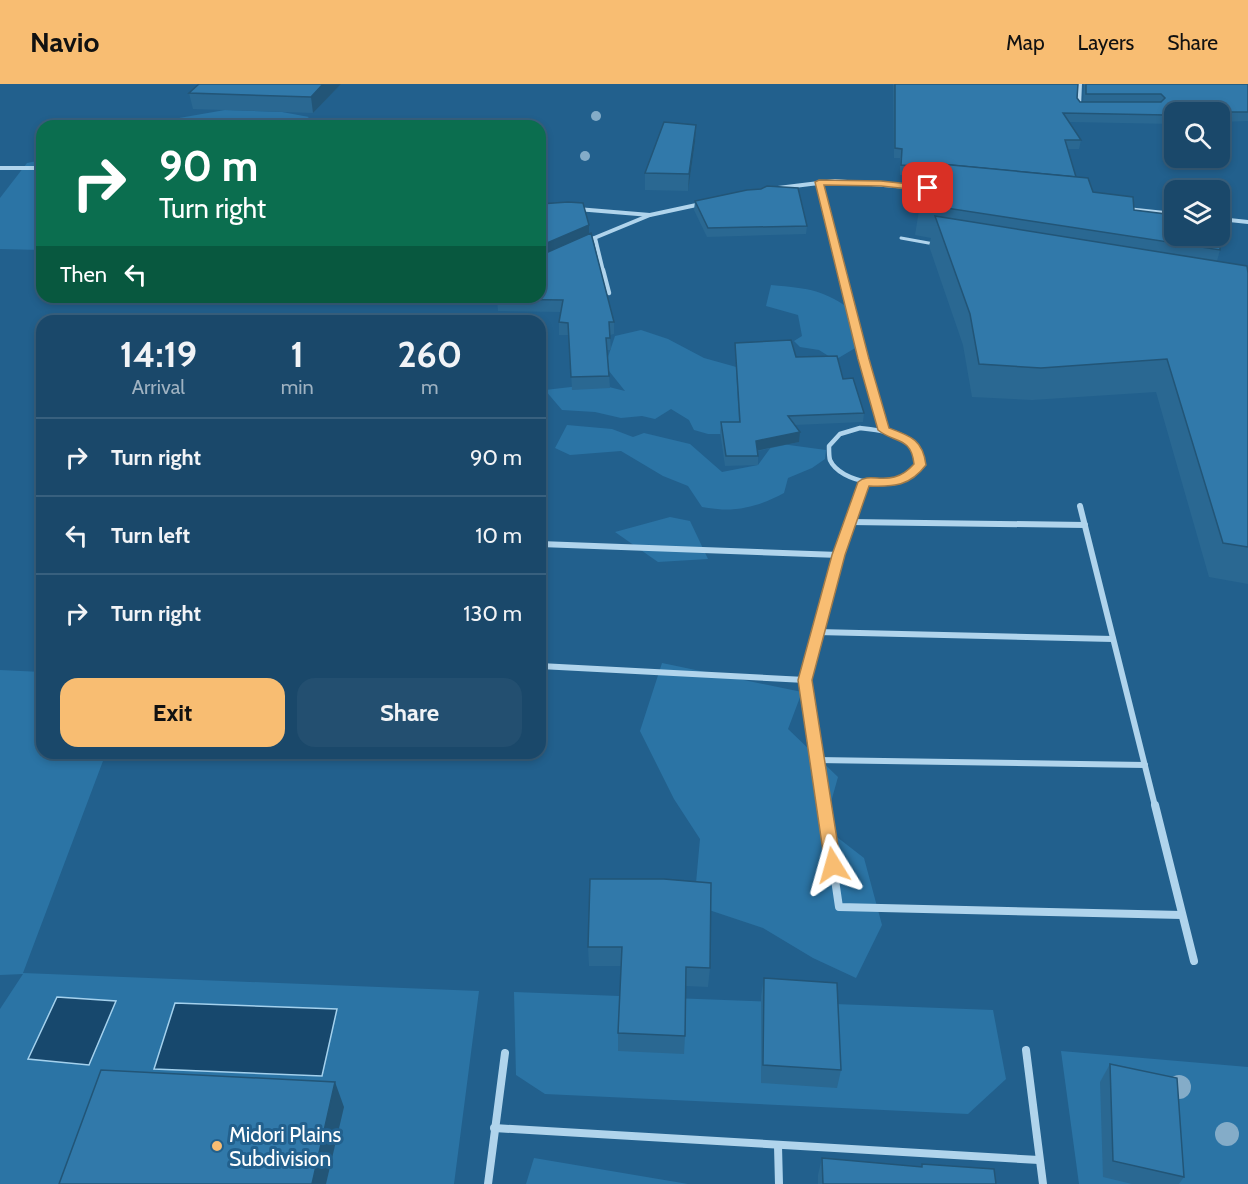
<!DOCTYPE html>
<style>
:root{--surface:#1a486a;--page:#234f70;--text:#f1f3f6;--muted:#9fb2c1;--line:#38607e;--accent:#f8bd72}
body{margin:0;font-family:Cabin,sans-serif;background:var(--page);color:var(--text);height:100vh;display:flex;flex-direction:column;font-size:22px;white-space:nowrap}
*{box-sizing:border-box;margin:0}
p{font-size:20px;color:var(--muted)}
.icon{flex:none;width:33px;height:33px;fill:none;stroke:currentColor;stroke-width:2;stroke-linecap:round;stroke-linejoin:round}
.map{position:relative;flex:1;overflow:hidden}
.sheet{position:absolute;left:36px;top:231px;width:510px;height:444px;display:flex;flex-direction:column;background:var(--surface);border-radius:18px;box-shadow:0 3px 9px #0003,0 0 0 2px var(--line)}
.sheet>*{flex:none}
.hud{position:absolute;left:36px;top:36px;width:510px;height:183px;border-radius:18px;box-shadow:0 3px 9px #0003,0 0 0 2px var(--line);background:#0b6e4f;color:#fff;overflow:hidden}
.fabs{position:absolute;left:1164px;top:18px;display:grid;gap:12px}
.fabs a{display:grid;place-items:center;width:66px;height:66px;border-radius:12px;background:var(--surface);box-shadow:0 3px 9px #0003,0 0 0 2px var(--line);font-size:30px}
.pin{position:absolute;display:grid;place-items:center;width:51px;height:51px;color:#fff;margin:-26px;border-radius:12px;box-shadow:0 3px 9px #0006}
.me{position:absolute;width:66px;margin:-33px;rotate:352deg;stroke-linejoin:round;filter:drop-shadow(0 0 4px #0008)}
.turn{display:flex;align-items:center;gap:21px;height:126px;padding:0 24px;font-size:27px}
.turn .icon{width:78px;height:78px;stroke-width:2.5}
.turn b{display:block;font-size:42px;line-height:51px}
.then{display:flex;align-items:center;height:57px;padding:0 24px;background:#0003;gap:12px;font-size:22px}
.eta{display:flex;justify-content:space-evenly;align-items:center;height:102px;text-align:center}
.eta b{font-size:36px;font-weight:800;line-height:42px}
.cta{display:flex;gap:12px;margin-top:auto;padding:12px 24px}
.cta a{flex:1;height:69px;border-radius:18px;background:var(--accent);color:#111;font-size:24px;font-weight:800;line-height:69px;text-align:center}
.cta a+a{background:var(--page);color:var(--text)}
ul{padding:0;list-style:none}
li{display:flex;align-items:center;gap:18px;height:78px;padding:0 24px;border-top:2px solid var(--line)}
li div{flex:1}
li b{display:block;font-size:22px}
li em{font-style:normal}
header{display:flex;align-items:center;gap:36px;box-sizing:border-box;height:84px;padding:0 30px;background:var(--accent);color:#111}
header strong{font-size:28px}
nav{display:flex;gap:33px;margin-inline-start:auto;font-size:21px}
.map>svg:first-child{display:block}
.green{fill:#2b74a5}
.water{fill:#17486d;stroke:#a4d1ed;stroke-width:1.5}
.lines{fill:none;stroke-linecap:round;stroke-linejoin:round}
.lane{stroke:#b0d4ec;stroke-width:3}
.street-far3{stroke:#b0d4ec;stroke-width:4}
.street-far2{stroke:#b0d4ec;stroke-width:4.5}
.street-far1{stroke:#b0d4ec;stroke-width:6}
.street{stroke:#b0d4ec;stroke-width:8}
.tree{fill:#84acc8}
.wall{fill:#2a6892}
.shaded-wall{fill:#257}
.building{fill:#3179aa;stroke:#257;stroke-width:1.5}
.route{fill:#f8bd72;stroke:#a17b4a;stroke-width:1.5}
.poi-dot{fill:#f8bd72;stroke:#22608d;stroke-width:2}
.labels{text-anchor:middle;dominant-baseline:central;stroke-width:6;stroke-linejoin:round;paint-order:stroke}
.near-poi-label{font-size:21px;fill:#fff;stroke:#22608d;text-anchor:start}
</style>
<header>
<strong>Navio</strong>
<nav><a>Map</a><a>Layers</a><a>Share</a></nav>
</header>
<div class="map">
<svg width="1248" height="1100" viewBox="0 0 1248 1100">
<rect width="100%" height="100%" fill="#22608d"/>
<!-- green -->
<g class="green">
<path d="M225,26L282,28L309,33L296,42H246L179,34Z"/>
<path d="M42,76V166L0,165V114L27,79Z"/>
<path d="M771,201C812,205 822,205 856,229L857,263L835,276L819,266L800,263L794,257L802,252L798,231L766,222Z"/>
<path d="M641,246L668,255L704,274L747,286L767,319L736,350H708L694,346L689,336L671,325L655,335L642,332L621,334L595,328L562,326L545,306L597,300L625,307L605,282L615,252Z"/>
<path d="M567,341L612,345L633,353L644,349L690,360L722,388L758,381L774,359L826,366L825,375L812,384L788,394L784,409C756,424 734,429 702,423L688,402L663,392L621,367L570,371L555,364Z"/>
<path d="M670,433L690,437L708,475L658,478L615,448Z"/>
<path d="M662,579L802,608L788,645L838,693L824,743L864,774L882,841L856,894L813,874L763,844L694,821L700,755L674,715L640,647Z"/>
<path d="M0,586L42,588V669H106L23,889L479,907L454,1100H0V925L23,890L0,891Z"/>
<path d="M514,908L993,926L1006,995L968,1030L545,1010L516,991Z"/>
<path d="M1061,967L1248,983V1100H1079Z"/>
<path d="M534,1074L688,1100H526Z"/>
</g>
<!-- water -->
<g class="water">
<path d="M57,913L116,917L89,981L28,975Z"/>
<path d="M175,919L337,925L322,992L154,985Z"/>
</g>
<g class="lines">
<!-- lane -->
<path class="lane" d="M901,154L934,160"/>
<!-- street-far3 -->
<g class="street-far3">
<path d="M1079,23L1080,0"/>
<path d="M0,84H42"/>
<path d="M819,98L841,187"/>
<path d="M778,104L835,97L932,105"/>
<path d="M577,125L650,131L701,120"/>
<path d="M1127,125L1174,130"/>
<path d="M1220,135L1248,138"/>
<path d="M595,154L603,187"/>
<path d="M587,157L650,131"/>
</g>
<!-- street-far2 -->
<g class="street-far2">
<path d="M603,186L609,209"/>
<path d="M841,186L863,275L884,346"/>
<path d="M860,344C886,347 919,349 920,381C917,384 914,389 911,392C893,406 840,399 830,376C829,373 829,366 829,362L840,350Z"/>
<path d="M855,423L864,398"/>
</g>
<!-- street-far1 -->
<g class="street-far1">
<path d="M1080,422L1155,722"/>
<path d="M850,438L1085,441"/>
<path d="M540,460L839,471"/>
<path d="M817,548L1113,555"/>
<path d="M540,582L805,596"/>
<path d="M817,676L1145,681"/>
<path d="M824,722L805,596L839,471L856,422"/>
</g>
<!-- street -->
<g class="street">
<path d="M824,721L839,823L1182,831"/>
<path d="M1155,721L1194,877"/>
<path d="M1026,966L1043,1100"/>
<path d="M494,1044L1039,1076"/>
<path d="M778,1062L779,1100"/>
<path d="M488,1100L505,969"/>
</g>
</g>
<!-- trees -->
<g class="tree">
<circle cx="596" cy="32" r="5"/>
<circle cx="585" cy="72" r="5"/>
<circle cx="1179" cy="1003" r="12"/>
<circle cx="1227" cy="1050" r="12"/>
</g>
<!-- wall -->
<g class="wall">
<path d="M199,0H341L313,29L193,25L189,9Z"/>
<path d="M893,0H1078L1077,14L1080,18H1083L1084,0H1248V37L1220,38V28H1174V40L1069,38L1081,56L1079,65H1068L1076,93L1093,108L1134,126L1220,166L1217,177L1248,189V500L1209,493L1156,308L1032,316L972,313L963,261L929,162L931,154L915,151L920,120L927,93L900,91V74H894Z"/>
<path d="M696,41L695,58L688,107L645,106V89Z"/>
<path d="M695,117L807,142L806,150L707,153L694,126Z"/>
<path d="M589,150L614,238V250L610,251L611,266H607L610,304L572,306L569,251H559V238L561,228L498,227L497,215Z"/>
<path d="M735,259L796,273L843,295L864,329L863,338L795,341L799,358L758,367V381L725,382L720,348L721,338H739L735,268Z"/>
<path d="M590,795L710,884L708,903L686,902L685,952L684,970L618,967V949L621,882H589L588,863Z"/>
<path d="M764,894L841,986L837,1004L761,999V912Z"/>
<path d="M1110,980L1184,1093L1179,1100H1132L1103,1093L1100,998Z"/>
<path d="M822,1074L921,1083L922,1080L996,1100H818V1091Z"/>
</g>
<!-- shaded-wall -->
<g class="shaded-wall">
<path d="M323,0H341L313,29L311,13Z"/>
<path d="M696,41L695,58L688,107L689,90Z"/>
<path d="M589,141V153L540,174V162Z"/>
<path d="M800,348L799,358L755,367L756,357Z"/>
<path d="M335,998L344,1023L326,1100H312Z"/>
</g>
<!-- building -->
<g class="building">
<path d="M199,0H323L311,13L189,9Z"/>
<path d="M895,0H1078L1077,14L1080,18H1161L1165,14L1161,10H1086V0H1248V28H1174V30L1166,31L1063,29L1081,56H1065L1076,93L930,79L929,83L901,81L902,65L895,64Z"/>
<path d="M664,38L696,41L689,90L645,89Z"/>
<path d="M930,79L1088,94L1093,108L1133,113L1134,126L1174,131V152H1220V137V166L920,120Z"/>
<path d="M767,102L798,104L807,142L708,144L695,117L747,106L761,105Z"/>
<path d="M568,118L583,119L589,141L540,162V120Z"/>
<path d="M935,132L1247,182L1248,189V463L1223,459L1167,275L1041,284L979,280L970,230Z"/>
<path d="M591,149L614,238H609L610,254H606L609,292L571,293L568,239L559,238L563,216L497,215L498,213H540V170L541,171Z"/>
<path d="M791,256L796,273L837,272L843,295L853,294L864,329L788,332L800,348L756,357L758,372H726L721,338H740L735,259Z"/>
<path d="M590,795H664L711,799L710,884L686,883L685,952L618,949L622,863H588Z"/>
<path d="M764,894L837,899L841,986L763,981Z"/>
<path d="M1110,980L1177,994L1184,1093L1113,1077Z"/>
<path d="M101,986L335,998L312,1100H59Z"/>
<path d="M822,1074L922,1083V1080L994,1085L996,1100H823Z"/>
</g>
<!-- route -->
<path class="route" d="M819,96L881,97L928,102L932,104L928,107L881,102L824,101L869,275L889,344C911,352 923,356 926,381C910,402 894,403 869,402L845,471L812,596L841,781L839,786L833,788L827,786L825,781L798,596L832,471L858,398C871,386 891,406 914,380C911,352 895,360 878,346L858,275L815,98Z"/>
<!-- markers -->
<circle class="poi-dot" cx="217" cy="1062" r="6"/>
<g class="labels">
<!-- near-poi labels -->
<g class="near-poi-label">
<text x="229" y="1050">Midori Plains<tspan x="229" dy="24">Subdivision</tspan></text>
</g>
</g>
</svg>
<div class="fabs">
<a><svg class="icon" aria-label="search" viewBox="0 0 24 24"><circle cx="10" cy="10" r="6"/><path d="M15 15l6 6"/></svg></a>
<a><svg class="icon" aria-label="layers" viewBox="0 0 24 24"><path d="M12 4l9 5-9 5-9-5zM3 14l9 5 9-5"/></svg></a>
</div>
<div class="pin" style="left:928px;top:104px;background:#d93025"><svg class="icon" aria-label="arrive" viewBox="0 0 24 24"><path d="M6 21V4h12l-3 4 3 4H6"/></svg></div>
<svg class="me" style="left:833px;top:781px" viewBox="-20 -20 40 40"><path d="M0-17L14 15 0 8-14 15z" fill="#f8bd72" stroke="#fff" stroke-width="4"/></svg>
<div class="hud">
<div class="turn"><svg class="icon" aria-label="right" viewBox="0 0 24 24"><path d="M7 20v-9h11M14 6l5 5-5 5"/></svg><div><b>90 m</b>Turn right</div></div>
<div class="then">Then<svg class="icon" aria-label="left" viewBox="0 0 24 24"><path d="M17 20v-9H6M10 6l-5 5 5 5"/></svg></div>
</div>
<section class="sheet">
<div class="eta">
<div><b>14:19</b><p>Arrival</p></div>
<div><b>1</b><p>min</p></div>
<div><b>260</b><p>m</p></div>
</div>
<ul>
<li><svg class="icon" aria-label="right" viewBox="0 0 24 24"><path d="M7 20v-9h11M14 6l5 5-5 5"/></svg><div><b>Turn right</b></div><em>90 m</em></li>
<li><svg class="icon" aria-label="left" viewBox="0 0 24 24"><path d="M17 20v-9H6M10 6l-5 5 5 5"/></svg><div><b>Turn left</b></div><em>10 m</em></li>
<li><svg class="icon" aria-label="right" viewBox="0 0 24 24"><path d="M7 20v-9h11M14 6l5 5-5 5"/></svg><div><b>Turn right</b></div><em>130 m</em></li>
</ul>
<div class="cta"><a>Exit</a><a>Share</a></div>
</section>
</div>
